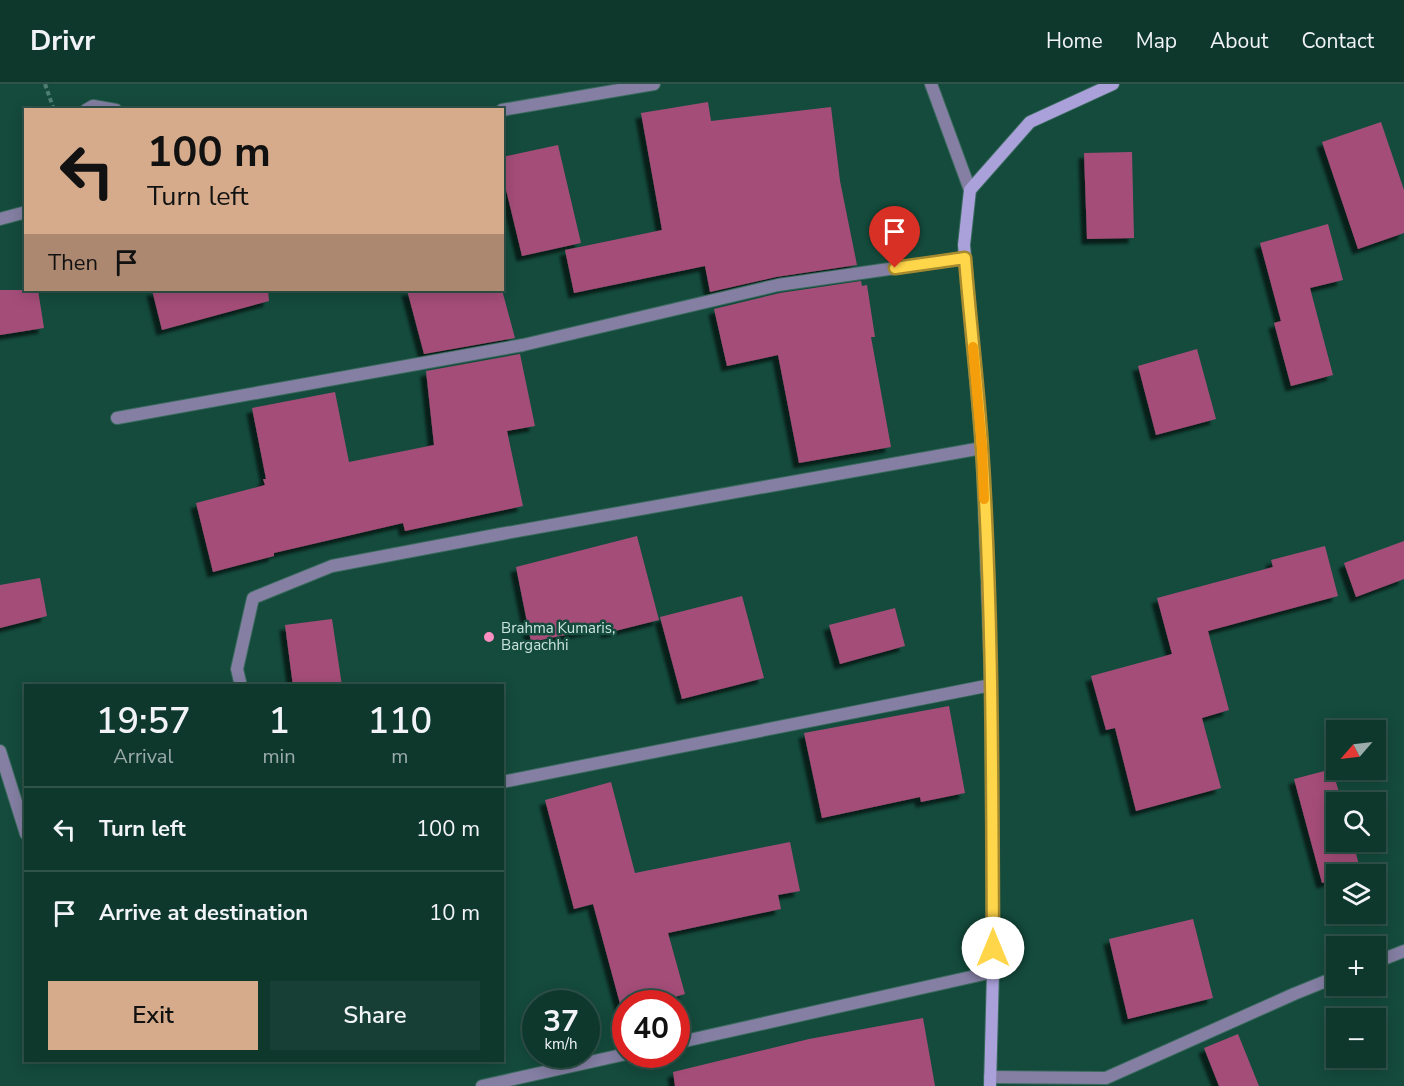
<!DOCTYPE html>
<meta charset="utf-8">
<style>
:root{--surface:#0f382d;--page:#183f35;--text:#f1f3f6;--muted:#9bacaa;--line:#2f5249;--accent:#d6ab8b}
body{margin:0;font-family:"Nunito Sans",sans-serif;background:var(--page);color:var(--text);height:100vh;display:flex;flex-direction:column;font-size:22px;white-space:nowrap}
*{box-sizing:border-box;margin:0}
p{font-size:20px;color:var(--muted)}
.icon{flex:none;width:33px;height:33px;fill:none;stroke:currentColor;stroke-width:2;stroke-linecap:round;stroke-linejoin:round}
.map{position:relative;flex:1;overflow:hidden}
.panel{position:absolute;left:24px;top:600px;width:480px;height:378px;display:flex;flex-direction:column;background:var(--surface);border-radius:0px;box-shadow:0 3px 15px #0003,0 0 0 2px var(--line)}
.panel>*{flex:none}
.guide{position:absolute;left:24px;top:24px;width:480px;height:183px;border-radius:0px;box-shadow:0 3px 15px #0003,0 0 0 2px var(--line);background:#d6ab8b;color:#111;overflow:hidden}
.needle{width:39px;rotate:242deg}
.fabs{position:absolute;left:1326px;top:636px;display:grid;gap:12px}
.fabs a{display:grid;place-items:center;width:60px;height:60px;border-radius:0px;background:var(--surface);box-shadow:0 3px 15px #0003,0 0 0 2px var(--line);font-size:30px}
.speed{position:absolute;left:522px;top:906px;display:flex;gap:12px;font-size:30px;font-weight:700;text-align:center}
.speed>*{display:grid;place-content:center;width:78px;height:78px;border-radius:50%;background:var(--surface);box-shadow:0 3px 15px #0003,0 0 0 2px var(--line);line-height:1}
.speed small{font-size:15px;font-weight:400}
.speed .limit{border:9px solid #d22;background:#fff;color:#111}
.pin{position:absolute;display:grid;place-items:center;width:51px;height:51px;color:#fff;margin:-62px -26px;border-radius:50% 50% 50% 0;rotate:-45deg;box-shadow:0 0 6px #0007}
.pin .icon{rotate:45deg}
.me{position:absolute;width:66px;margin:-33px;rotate:0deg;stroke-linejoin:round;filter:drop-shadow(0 0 4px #0008)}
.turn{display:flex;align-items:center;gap:21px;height:126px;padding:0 24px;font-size:27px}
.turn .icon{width:78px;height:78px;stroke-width:2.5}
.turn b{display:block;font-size:42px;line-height:51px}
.then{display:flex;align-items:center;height:57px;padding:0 24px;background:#0003;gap:12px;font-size:22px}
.eta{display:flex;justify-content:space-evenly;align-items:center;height:102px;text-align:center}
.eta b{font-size:36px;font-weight:600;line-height:42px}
.action{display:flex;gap:12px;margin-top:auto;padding:12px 24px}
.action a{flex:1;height:69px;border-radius:0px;background:var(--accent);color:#111;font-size:24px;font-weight:600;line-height:69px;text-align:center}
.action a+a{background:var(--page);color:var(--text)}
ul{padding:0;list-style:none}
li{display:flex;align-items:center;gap:18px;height:84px;padding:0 24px;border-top:2px solid var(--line)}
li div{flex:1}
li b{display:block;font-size:22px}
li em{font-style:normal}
header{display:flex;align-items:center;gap:36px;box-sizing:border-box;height:84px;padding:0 30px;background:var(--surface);border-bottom:2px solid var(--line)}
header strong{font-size:28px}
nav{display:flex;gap:33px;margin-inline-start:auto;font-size:21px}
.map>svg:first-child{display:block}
.building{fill:#a44e78;filter:url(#shadow)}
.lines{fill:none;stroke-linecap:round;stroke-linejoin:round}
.street-casing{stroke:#38695c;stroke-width:14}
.secondary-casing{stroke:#38695c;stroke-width:14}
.path{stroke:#507e71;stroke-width:4;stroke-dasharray:4.5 3;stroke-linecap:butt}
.street{stroke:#847fa3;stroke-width:12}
.secondary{stroke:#aaa1db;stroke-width:12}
.route-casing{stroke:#a68a30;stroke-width:15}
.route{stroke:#ffd54a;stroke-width:10}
.slow{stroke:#f59e0b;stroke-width:10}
.poi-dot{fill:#fc8fc2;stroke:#144b3c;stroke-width:2}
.labels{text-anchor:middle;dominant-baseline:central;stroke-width:5;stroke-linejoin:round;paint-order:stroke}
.poi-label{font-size:15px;fill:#c9e3da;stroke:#144b3c;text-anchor:start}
</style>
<header>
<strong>Drivr</strong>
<nav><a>Home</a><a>Map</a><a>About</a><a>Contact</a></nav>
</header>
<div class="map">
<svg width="1404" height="1002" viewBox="0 0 1404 1002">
<defs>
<filter id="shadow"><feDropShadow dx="-5.5" dy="5.5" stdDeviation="1.5" flood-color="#0009"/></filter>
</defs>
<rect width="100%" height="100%" fill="#144b3c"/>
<!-- building -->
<g class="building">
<path d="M708,18L711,37L831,23L840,97L857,181L776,193L710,208L705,182L574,209L565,166L662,146L641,29Z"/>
<path d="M1381,38L1404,106V149L1358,165L1322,58Z"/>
<path d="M558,61L581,159L522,172L502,89V73Z"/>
<path d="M1132,68L1134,154L1087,155L1084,69Z"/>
<path d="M1328,140L1343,196L1310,204L1333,291L1291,302L1274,239L1281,237L1260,159Z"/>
<path d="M861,197L862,202L867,201L875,253H871L891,363L799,379L778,271L727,282L714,225L780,209Z"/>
<path d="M0,206H38L44,244L0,251Z"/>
<path d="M152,206H268L269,217L162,246Z"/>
<path d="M407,206H502L515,254L424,270Z"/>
<path d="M1197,265L1216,335L1156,351L1138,282Z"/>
<path d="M520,270L535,342L507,347L523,422L405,447L403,439L274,469V472L213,488L196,419L265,401L263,395H266L252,324L335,308L349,378L434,361L426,287Z"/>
<path d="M637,452L659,536L607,549L605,543L531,558L516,483Z"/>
<path d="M1404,457V495L1356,513L1344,479Z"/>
<path d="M1325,462L1338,512L1208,547L1229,626L1202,634L1221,704L1136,727L1115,644L1106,646L1091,592L1172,570L1157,514L1273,483L1271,476Z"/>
<path d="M40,494L47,532L0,544V501Z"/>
<path d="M742,512L764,594L682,615L660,533Z"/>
<path d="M895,524L905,562L840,580L829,541Z"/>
<path d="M332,535L342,602H293L285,541Z"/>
<path d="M949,622L965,709L921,718L920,713L822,734L804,649Z"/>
<path d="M1332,685L1342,718H1336V758H1353L1361,789L1336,790V795L1322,799L1294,695Z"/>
<path d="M611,698L635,789L790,758L800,807L778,811L781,825L668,849L685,910L650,920H626V926L622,927L593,820L574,825L545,716Z"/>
<path d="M1193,835L1213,914L1128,935L1109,855Z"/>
<path d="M923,934L935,1002H675L673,988L809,955Z"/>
<path d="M1238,950L1259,1002H1219L1204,964Z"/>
</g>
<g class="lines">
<!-- street casing -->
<g class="street-casing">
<g id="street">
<path d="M931,0L970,106"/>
<path d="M86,26L93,22L116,26"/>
<path d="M502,26L654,0"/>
<path d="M0,135L26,128"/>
<path d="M117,334L523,261L778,201L965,174"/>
<path d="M241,602L237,585L253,514L332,482L501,450L982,364"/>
<path d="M0,667L26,750"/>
<path d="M502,698L991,601"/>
<path d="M1376,878L1404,867"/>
<path d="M676,959L993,888"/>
<path d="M990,993L1106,994L1294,910L1336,893"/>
<path d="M482,1002L626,970"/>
</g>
</g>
<!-- secondary casing -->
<g class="secondary-casing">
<path id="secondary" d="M990,1002L993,888L991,601L982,364L964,161L970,106L1030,38L1113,0"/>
</g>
<!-- path -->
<path class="path" d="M45,0L54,26"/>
<!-- street -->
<use href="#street" class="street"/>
<!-- secondary -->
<use href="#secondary" class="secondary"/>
</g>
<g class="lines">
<!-- route casing -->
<g class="route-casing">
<path id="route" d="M895,184L965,174C970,237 978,301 982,364C993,530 992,697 993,864"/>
</g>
<!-- route -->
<use href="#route" class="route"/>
<!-- slow -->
<path class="slow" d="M973,263L982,364L984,415"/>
</g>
<!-- markers -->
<circle class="poi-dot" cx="489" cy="553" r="6"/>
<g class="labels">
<!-- poi labels -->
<g class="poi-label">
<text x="501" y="544">Brahma Kumaris,<tspan x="501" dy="17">Bargachhi</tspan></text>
</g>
</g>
</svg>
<div class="fabs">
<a><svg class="needle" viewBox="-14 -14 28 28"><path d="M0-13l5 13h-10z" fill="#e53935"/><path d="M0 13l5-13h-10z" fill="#9bacaa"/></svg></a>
<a><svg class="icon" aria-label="search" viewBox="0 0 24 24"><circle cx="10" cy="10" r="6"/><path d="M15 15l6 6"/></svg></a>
<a><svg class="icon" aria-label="layers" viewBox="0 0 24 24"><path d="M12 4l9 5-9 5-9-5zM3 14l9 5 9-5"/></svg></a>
<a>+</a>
<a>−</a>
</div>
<div class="speed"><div>37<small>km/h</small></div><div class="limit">40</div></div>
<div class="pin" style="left:895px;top:184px;background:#d93025"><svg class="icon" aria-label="arrive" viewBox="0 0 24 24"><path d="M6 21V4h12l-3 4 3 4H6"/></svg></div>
<svg class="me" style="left:993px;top:864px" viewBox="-20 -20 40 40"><circle r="19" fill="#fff"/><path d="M0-13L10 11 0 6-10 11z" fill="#ffd54a"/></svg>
<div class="guide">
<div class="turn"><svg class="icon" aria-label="left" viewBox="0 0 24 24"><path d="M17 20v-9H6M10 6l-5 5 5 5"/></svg><div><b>100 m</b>Turn left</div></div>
<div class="then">Then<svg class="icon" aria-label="arrive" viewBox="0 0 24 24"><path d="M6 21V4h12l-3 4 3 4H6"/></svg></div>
</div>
<section class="panel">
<div class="eta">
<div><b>19:57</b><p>Arrival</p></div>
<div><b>1</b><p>min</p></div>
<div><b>110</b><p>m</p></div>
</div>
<ul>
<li><svg class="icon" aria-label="left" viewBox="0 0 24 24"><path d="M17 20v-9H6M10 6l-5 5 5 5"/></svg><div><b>Turn left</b></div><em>100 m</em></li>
<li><svg class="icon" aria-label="arrive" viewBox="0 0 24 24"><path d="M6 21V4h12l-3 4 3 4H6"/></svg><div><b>Arrive at destination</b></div><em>10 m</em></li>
</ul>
<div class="action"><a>Exit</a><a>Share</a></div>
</section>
</div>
